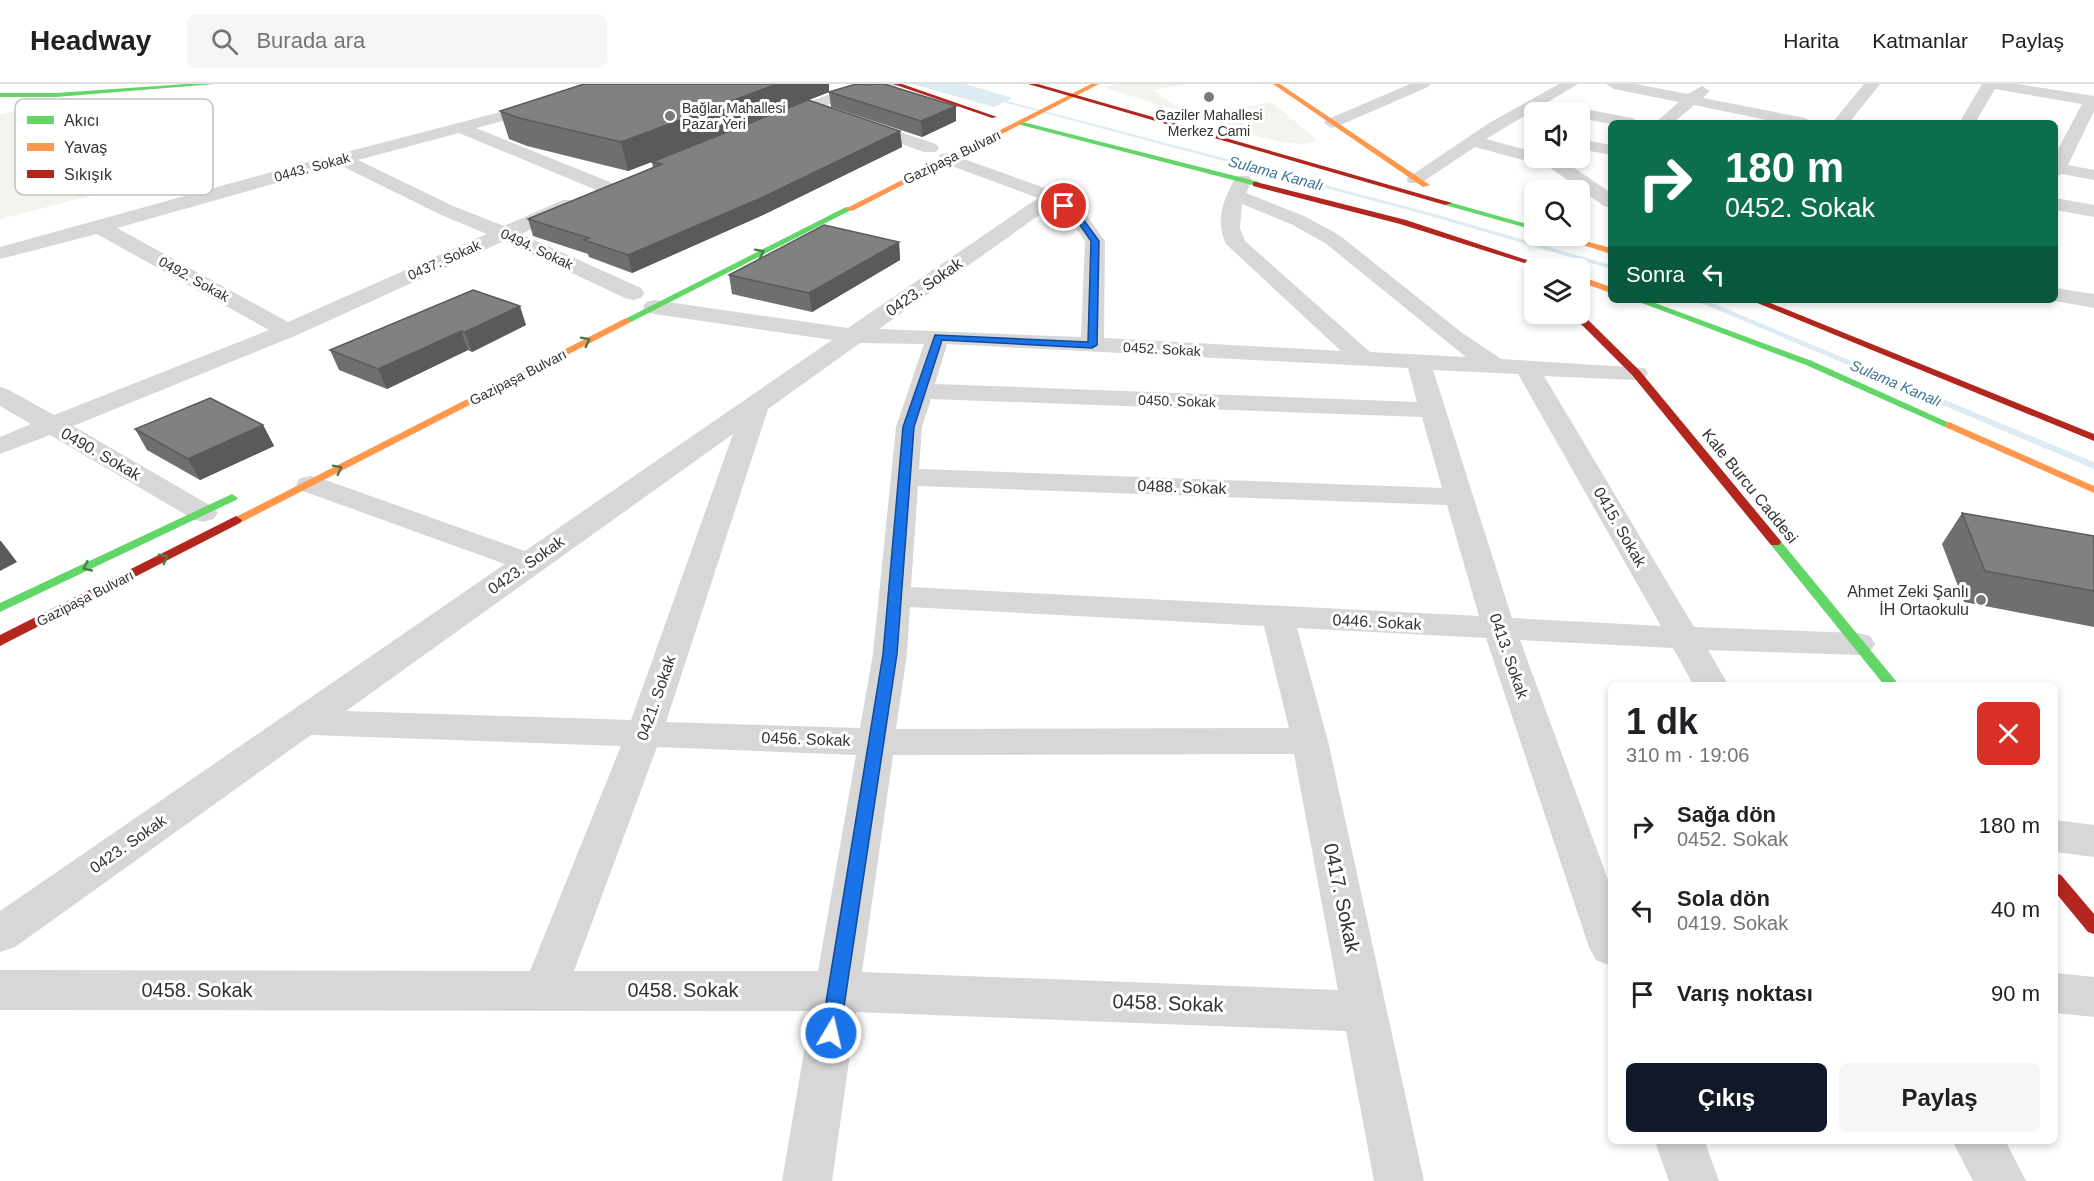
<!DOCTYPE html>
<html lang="tr">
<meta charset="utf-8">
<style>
:root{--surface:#fff;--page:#f6f6f6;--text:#202124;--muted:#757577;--line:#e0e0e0;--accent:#111827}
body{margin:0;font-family:Helvetica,sans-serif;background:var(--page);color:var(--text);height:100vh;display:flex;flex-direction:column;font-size:22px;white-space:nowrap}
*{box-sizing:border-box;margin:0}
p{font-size:20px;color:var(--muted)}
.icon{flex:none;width:33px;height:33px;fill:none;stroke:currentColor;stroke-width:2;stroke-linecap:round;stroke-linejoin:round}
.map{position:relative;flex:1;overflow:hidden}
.drawer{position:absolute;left:1608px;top:598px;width:450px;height:462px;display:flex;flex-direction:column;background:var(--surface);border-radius:9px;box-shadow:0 3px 9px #0003}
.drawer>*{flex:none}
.banner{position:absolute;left:1608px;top:36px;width:450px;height:183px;border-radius:9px;box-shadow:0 3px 9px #0003;background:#0b6e4f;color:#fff;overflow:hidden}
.fabs{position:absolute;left:1524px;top:18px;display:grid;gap:12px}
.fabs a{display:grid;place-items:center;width:66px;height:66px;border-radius:9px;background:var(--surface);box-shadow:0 3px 9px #0003;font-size:30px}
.pin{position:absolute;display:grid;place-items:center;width:51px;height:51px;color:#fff;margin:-26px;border:3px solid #fff;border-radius:50%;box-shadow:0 2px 6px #0007}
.me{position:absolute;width:66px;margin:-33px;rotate:9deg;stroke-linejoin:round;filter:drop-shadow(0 0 4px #0008)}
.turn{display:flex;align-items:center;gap:21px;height:126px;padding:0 18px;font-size:27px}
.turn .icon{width:78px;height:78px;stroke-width:2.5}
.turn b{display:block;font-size:42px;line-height:51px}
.then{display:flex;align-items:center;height:57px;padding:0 18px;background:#0003;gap:12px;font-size:22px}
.round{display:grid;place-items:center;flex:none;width:63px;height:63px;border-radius:9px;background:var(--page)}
.summary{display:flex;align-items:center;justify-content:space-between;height:102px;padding:0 18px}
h1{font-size:36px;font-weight:600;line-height:45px}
.cta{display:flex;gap:12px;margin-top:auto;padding:12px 18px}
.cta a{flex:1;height:69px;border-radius:9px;background:var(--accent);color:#fff;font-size:24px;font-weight:600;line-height:69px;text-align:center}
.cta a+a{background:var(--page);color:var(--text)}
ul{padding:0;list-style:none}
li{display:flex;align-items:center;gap:18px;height:84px;padding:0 18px}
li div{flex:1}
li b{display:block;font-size:22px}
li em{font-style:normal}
header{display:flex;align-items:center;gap:36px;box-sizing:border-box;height:84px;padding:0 30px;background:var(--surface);border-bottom:2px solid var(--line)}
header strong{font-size:28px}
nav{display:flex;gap:33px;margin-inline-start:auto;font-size:21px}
.search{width:420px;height:54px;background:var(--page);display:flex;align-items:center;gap:15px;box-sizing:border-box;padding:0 21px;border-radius:9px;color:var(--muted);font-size:22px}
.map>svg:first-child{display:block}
.green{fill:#f1f5ed}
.water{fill:#ddebf3}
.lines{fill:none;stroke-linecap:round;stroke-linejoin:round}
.stream{fill:#ddebf3;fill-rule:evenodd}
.street{fill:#d7d7d7;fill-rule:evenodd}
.fast{fill:#63d668;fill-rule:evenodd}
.slow{fill:#ff974d;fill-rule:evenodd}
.jam{fill:#b3261e;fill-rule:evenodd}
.wall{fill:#6f6f6f}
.shaded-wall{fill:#5a5a5a}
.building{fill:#818181;stroke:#5a5a5a;stroke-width:1.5}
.oneway{stroke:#497c4b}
.route{fill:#1a73e8;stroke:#114b97;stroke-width:1.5}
.poi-dot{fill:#7a7a7a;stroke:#fff;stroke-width:2}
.labels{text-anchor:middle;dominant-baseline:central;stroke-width:6;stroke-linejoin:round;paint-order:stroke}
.far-poi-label{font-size:14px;fill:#333;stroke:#fff;text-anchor:start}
.far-street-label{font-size:14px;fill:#333;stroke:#fff}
.far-water-label{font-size:15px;font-style:italic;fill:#3f7597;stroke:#fff}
.street-label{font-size:16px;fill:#333;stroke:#fff}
.poi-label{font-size:16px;fill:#333;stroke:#fff;text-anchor:end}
.near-street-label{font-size:20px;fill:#333;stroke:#fff}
.key{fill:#fff;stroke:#c2c2c2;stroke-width:1.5}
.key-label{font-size:16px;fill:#333}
</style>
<header>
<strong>Headway</strong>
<div class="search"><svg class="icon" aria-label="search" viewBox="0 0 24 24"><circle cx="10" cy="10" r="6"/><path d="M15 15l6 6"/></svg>Burada ara</div>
<nav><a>Harita</a><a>Katmanlar</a><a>Paylaş</a></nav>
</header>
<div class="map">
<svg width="2094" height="1097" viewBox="0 0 2094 1097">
<rect width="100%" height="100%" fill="#fff"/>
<!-- green -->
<g class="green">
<path d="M1114,0H1187L1152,6L1188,30L1106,4Z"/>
<path d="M1272,18L1317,56C1298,71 1220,39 1196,32Z"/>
<path d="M31,24L152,96L0,135V30Z"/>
</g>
<!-- water -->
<path class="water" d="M912,0H965L1013,14L994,23Z"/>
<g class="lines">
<!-- stream -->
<g class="stream">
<path d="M988,12L1431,129L1611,181V185L1427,131L988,14Z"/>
<path d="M1694,216H1705L2094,378V385Z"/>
</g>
<!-- street -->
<g class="street">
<path d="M608,0H634L631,3L476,44L615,100L617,104L615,108H601L459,49L358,76L453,122L504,142L563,116H577L580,120L577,124L521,150L641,204L644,209L641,214L633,216L625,214L504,157L295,252L73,342L213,423L218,429L213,435L203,438L193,435L50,351L0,370V353L31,340L0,322V303L9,306L54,331L269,246L97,150L0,175V163L308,78ZM340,81L439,130L487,150L288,238L117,144Z"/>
<path d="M871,0H899L896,3L840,16L782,39L776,41L768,36L770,33L830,10Z"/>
<path d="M1410,0H1431L1428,3L1338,42L1332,44L1324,39L1326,36Z"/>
<path d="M1559,0H1578L1486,55L1534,68V74L1561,75L1611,109V124L1604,122L1549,83L1475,63L1421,99H1409L1406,95L1489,39Z"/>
<path d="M1606,0H1636L1688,10L1702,2L1710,7L1703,14L1805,34L1813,39H1781L1694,21L1673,39H1655L1679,18L1614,5Z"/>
<path d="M1864,0H1880L1849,39H1832Z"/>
<path d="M1982,0H2018L2094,12V27L2068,81L2094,86V96L2062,90L2055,93V71L2082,20L1995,5L1975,39H1959Z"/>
<path d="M1580,24L1632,34L1640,39L1611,40L1580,34V28H1572Z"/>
<path d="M858,34L936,60L939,64L936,68H924L852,42L850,39Z"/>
<path d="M1580,55L1611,61V71L1580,65Z"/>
<path d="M947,69L1059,109L1082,125L1105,157L1104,254L1341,267L1226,160C1215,136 1223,118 1234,96L1237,92H1249L1252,96L1246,109L1304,132L1339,151L1461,248L1501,275L1645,284L1648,289L1645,294L1636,296L1544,292L1694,543L1858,549L1870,552L1875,560L1870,568L1858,571L1708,566L1729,602H1694L1673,564L1520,556L1611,804V882L1596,876L1589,863L1486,554L1297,544L1328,657L1424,1097H1374L1346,947L856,928L832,1097H782L811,927L0,926V886L530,887L621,662L311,651L15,863L0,868V827L505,480L300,406L296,400L300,394L310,392L320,394L525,467L832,256L654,230L646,228L643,223L646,218L654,216L848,244L1038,114L941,78L938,74L941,70ZM1242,120L1291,140L1325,159L1466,273L1370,268L1245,157L1240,144ZM1052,122L1068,133L1085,157L1081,253L879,245ZM860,259L924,260L896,343L873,570L860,644L666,638L768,325ZM947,260L1408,284L1417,318L935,300ZM1433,286L1518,290L1661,542L1512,534ZM931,315L1422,333L1442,404L919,385L922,343ZM733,350L631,636L346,627ZM918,402L1447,421L1479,532L911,503ZM910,523L1264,542L1289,644L896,645L907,570ZM657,663L856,671L818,887H574ZM1294,670L1338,906L862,888L893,671Z"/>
<path d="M2055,114L2094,121V133L2055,126Z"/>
<path d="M2055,204L2094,210V224L2049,216H2055Z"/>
<path d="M2055,736L2094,741V773L2055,768Z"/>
<path d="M2055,889L2094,893V933L2055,929Z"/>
<path d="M1655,1058H1705L1719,1097H1669Z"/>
<path d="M1953,1058H2006L2026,1097H1973Z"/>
</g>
<!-- fast -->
<g class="fast">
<path d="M186,0H215L56,13H0V9H56Z"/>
<path d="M1019,37L1259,98L1260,100L1256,102L1017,40Z"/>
<path d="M1445,117L1534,142V146L1445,121Z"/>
<path d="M846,123L853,125L629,239L621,237Z"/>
<path d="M1634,216H1647L1812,277L1954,341L1953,343H1945L1806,281Z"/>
<path d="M232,410L238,414L236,416L0,528V519Z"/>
<path d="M1775,454L1779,455L1900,602H1885L1771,461L1769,458Z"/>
</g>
<!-- slow -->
<g class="slow">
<path d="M1091,0H1099L852,127L845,125Z"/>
<path d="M1273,0H1280L1430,101L1423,103Z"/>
<path d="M1555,152H1566L1611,164V170Z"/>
<path d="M1580,192L1611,203V209L1580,198Z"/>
<path d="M626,234L631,237L629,239L240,439H232L230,436Z"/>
<path d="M1949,338L2094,402V409L1945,343V339Z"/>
</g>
<!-- jam -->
<g class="jam">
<path d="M893,0H902L997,33L992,34Z"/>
<path d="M1028,0H1038L1452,119L1445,121Z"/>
<path d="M1256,98L1406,136L1551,184H1540L1400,140L1253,102V98Z"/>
<path d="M1750,216H1763L2094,350V357Z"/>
<path d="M1580,228L1640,287L1779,455L1781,458L1779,461H1771L1632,291L1571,230Z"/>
<path d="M236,432L242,436L240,439L0,562V551Z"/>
<path d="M2055,789L2061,791L2094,830V850L2088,848L2055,808Z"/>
</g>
</g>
<!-- wall -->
<g class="wall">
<path d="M584,0H829V8L809,16L900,47L902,63L763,131L632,189L589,173L588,170L533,152L528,135L653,84L652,78L628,87L527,62L509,55L500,27Z"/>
<path d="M829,8L956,37L922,53L831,23Z"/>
<path d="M899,158L900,176L812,228L732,210L729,191Z"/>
<path d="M473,206L526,241L472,268L468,266L387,305L339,286L330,266Z"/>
<path d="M263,341L274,362L200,396L147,366L135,345Z"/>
<path d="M1962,429L2094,452V543L1964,518L1942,460Z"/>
</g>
<!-- shaded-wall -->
<g class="shaded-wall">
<path d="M777,0H829V8L628,87L621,58Z"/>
<path d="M956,22V37L922,53L921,37Z"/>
<path d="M900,47L902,63L763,131L632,189L628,171Z"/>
<path d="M899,158L900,176L812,228L809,209Z"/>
<path d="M520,222L526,241L472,268L465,248Z"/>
<path d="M461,247L468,266L387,305L378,285Z"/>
<path d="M263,341L274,362L200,396L188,375Z"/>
<path d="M0,457H1L17,478L0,487Z"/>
</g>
<!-- building -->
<g class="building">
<path d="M584,0H777L621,58L519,34L500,27Z"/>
<path d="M856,0L868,1L873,0H884L956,22L921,37L829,8Z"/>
<path d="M808,16L900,47L761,114L628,171L584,156L589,154L528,135L662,80L652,78Z"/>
<path d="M824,141L899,158L809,209L729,191Z"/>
<path d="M473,206L520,222L465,248L461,247L378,285L330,266Z"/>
<path d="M210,314L263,341L188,375L135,345Z"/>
<path d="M1962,429L2094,452V507L1985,487Z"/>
</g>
<!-- one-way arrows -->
<defs><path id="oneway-chevron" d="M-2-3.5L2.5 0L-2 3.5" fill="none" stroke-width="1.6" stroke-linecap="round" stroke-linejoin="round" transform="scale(1.5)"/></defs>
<g class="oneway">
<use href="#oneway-chevron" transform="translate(760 169) rotate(-27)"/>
<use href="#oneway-chevron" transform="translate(586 257) rotate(-27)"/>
<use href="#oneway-chevron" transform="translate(338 385) rotate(-27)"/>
<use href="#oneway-chevron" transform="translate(164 474) rotate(-27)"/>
<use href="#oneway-chevron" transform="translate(87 483) rotate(155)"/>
</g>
<!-- route -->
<path class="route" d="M1064,119L1078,128L1099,157L1097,261L1092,264L942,256L914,343L897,570L840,949L838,955L831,958L824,955L821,949L883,570L903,343L935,251L1088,258L1091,157L1073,131L1061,123L1060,122Z"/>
<!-- markers -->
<g class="poi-dot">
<circle cx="1209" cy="13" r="6"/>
<circle cx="670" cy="32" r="6"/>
<circle cx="1981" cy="516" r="6"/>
</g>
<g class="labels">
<!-- far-poi labels -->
<g class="far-poi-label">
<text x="682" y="24">Bağlar Mahallesi<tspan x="682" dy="16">Pazar Yeri</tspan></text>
<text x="1209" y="31" text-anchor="middle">Gaziler Mahallesi<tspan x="1209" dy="16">Merkez Cami</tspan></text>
</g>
<!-- far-street labels -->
<g class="far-street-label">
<text transform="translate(952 73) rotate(-26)">Gazipaşa Bulvarı</text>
<text transform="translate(312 83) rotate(-15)">0443. Sokak</text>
<text transform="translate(537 165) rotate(25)">0494. Sokak</text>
<text transform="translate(444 176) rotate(-24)">0437. Sokak</text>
<text transform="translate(194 195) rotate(29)">0492. Sokak</text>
<text transform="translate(1162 265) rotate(3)">0452. Sokak</text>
<text transform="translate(518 293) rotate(-27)">Gazipaşa Bulvarı</text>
<text transform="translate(1177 317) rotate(2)">0450. Sokak</text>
<text transform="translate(85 514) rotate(-27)">Gazipaşa Bulvarı</text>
</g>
<!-- far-water labels -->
<g class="far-water-label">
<text transform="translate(1276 89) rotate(15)">Sulama Kanalı</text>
<text transform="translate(1896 299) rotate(23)">Sulama Kanalı</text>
</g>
<!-- street labels -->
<g class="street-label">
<text transform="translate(924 203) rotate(-35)">0423. Sokak</text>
<text transform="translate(101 370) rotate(30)">0490. Sokak</text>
<text transform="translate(1750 402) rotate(51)">Kale Burcu Caddesi</text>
<text transform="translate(1182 403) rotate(2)">0488. Sokak</text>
<text transform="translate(1620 443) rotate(60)">0415. Sokak</text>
<text transform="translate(526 481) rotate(-35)">0423. Sokak</text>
<text transform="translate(1377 538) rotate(3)">0446. Sokak</text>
<text transform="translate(1509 572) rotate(71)">0413. Sokak</text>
<text transform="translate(656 614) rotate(-71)">0421. Sokak</text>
<text transform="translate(806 655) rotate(2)">0456. Sokak</text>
<text transform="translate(128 760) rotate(-35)">0423. Sokak</text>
</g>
<!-- poi labels -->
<g class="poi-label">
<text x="1969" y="507">Ahmet Zeki Şanlı<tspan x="1969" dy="18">İH Ortaokulu</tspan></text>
</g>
<!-- near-street labels -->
<g class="near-street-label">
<text transform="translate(1342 814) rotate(78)">0417. Sokak</text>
<text x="197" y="906">0458. Sokak</text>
<text x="683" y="906">0458. Sokak</text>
<text transform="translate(1168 919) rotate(2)">0458. Sokak</text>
</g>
</g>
<!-- legend -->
<rect x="15" y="15" width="198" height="96" rx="9" class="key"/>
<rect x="27" y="32" width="27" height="8" fill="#63d668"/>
<rect x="27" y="59" width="27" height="8" fill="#ff974d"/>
<rect x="27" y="86" width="27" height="8" fill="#b3261e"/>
<g class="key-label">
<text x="64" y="42">Akıcı</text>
<text x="64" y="69">Yavaş</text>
<text x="64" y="96">Sıkışık</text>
</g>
</svg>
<div class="fabs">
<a><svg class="icon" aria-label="sound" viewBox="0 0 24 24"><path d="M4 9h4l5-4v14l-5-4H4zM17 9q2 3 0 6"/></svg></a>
<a><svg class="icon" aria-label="search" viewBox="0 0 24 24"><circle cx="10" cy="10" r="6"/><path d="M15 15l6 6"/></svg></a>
<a><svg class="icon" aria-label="layers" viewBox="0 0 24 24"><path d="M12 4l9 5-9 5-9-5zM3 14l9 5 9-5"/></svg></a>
</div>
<div class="pin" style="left:1064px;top:122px;background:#d93025"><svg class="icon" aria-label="arrive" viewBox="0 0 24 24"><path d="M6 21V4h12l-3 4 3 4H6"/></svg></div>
<svg class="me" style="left:831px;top:949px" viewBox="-20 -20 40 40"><circle r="17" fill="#1a73e8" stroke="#fff" stroke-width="3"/><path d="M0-11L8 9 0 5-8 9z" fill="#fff"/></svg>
<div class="banner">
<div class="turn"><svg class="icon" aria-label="right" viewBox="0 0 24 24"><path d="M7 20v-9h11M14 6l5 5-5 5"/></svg><div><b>180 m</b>0452. Sokak</div></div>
<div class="then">Sonra<svg class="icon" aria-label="left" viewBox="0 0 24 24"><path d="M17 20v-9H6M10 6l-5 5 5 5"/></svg></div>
</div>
<section class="drawer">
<div class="summary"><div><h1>1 dk</h1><p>310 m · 19:06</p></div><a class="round" style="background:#d93025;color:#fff"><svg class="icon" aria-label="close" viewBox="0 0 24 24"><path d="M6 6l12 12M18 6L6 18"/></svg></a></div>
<ul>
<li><svg class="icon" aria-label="right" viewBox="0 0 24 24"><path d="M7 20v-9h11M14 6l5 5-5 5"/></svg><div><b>Sağa dön</b><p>0452. Sokak</p></div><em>180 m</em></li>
<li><svg class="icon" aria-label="left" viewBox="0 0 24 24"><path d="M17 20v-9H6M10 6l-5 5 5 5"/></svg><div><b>Sola dön</b><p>0419. Sokak</p></div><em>40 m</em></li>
<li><svg class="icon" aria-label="arrive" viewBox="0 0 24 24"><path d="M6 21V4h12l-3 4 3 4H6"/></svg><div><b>Varış noktası</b></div><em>90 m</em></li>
</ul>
<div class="cta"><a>Çıkış</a><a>Paylaş</a></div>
</section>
</div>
